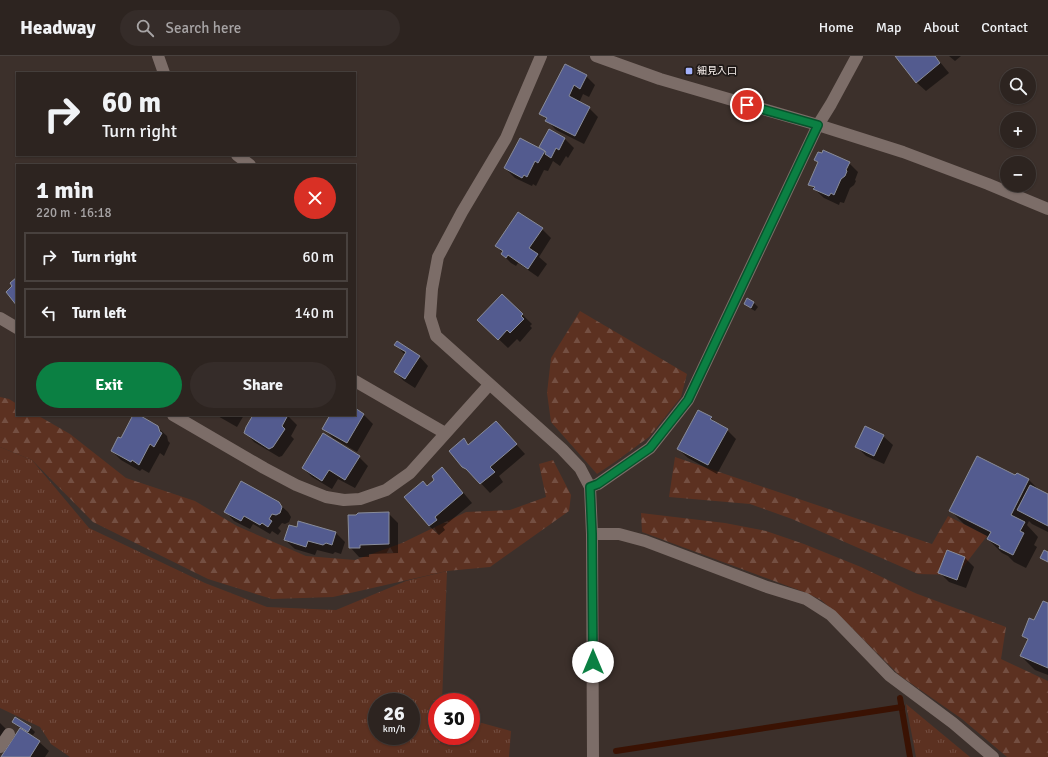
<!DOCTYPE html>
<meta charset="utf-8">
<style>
:root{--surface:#2d2420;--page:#352c29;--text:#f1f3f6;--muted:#a7a4a5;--line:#48413e;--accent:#0b8043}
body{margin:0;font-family:Signika,"Noto Sans JP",sans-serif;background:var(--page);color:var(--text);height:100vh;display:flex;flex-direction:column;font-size:15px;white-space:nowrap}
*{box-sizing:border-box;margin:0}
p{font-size:13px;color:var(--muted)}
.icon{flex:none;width:22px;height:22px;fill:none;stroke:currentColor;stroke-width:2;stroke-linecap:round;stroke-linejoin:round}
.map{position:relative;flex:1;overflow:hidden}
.side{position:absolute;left:16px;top:108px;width:340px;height:252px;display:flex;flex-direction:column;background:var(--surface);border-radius:0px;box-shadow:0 1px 3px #0004,0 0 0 1px var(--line)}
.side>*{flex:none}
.banner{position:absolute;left:16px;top:16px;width:340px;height:84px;border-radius:0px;box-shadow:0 1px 3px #0004,0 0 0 1px var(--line);background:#2d2420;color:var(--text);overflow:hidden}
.fabs{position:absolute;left:1000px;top:12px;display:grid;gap:8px}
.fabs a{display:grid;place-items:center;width:36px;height:36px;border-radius:50%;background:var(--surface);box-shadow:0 1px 3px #0004,0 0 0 1px var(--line);font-size:20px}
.speed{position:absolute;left:368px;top:637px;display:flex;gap:8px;font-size:20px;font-weight:700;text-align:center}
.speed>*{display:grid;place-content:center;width:52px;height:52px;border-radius:50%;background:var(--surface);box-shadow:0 1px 3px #0004,0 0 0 1px var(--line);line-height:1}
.speed small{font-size:10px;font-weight:400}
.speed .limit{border:6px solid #d22;background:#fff;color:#111}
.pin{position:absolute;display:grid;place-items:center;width:34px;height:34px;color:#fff;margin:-17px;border:2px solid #fff;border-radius:50%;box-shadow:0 1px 4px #0007}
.me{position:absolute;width:44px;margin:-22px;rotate:0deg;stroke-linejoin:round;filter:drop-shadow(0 0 3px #0008)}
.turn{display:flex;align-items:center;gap:14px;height:84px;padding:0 20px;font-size:18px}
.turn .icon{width:52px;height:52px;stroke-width:2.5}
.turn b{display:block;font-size:28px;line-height:34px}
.round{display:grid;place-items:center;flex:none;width:42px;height:42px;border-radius:21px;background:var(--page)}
.head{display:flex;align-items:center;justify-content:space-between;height:68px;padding:0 20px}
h1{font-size:24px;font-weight:700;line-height:30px}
.cta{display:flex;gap:8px;margin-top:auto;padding:8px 20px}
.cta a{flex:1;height:46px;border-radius:24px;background:var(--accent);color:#fff;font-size:16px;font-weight:700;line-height:46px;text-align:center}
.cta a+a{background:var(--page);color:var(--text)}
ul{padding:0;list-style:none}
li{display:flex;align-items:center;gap:12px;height:50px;margin:0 8px 6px;padding:0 12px;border:2px solid var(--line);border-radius:0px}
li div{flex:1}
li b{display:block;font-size:15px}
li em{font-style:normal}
header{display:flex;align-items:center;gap:24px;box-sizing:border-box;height:56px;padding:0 20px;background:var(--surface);border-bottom:1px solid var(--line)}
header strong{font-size:19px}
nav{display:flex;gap:22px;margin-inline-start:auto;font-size:14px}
.search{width:280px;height:36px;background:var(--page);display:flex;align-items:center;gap:10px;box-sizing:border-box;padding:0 14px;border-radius:22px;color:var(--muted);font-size:15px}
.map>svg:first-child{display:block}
.grass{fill:url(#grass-tufts);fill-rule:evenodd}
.forest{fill:url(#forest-firs)}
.shadow{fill:#0007}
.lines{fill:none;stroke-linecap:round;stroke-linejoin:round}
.stream{stroke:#3a1203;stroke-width:6}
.building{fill:#535b8f;stroke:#898c99}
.street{stroke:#7c6d68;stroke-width:12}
.secondary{stroke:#7c6d68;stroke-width:12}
.route-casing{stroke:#07532c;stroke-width:10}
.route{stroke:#0b8043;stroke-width:7}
.poi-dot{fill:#a4b2fc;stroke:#1f1917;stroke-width:1.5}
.labels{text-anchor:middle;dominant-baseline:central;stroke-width:3.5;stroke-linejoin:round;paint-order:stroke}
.poi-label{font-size:10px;fill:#f8f0ed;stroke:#1f1917;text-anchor:start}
</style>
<header>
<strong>Headway</strong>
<div class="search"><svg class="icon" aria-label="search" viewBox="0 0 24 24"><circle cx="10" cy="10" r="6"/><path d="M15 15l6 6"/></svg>Search here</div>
<nav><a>Home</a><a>Map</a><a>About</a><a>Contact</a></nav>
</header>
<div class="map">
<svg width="1048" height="701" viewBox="0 0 1048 701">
<defs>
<pattern id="grass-tufts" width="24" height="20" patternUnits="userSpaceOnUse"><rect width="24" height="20" fill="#5c3121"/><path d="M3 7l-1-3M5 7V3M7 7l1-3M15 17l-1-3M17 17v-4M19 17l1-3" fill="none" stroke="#744f42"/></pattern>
<pattern id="forest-firs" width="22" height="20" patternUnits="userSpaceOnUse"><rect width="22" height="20" fill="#5c3121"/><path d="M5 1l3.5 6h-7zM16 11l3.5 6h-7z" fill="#744f42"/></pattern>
</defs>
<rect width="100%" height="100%" fill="#3c302b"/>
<!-- grass -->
<g class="grass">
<path d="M0,391L32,404L89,472L205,527L267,551L336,554L406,525L447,515L442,646H437V680H471V664L511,675L509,701H70L51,688L40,671L0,652ZM377,646H411V680H377Z"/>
<path d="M906,648L970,701H916Z"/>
</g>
<!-- forest -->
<g class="forest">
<path d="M580,255L687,318L681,341L649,381L615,406L597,418L551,366L547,337L551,302Z"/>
<path d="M0,341L9,343L17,348V359H37L70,378L126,422L195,445L237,470L306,500L355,504L402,487L466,456L510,454L546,441L539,408L553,404L571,439L569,455L490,511L447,515L333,541L272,543L208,523L93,466L32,404L0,391Z"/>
<path d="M675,401L932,488L948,460L987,480L957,519L918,518L792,463L750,448L669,441Z"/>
<path d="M641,457L725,467L766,475L804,488L861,511L915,537L1006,571L1001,603L1048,625V701H1007L962,663L899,619L844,564L821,544L804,536L642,476Z"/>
</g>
<!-- shadow -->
<g class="shadow">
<path d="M896,0H935L949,17L926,35L916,26Z"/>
<path d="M949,0H961L955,5Z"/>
<path d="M565,9L586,20L595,29L589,41L583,38L579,47L589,52L598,61L584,88L556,74L541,58Z"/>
<path d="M549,75L565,83L574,92L568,102L566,100L560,110L553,105L548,115L544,114L536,130L533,128L532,130L515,122L505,112L539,93Z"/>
<path d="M815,104L849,107L858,116L855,124L856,125L854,129L850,132L844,147L840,146L839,149L824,142L809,128L819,107Z"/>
<path d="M542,173L551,182L539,201L547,208L538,221L518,207L516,210L511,207L502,198L503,197L496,190Z"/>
<path d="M502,239L532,268L530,270L532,272L520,286L517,283L508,292L488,273Z"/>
<path d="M753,246L758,251L755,255L750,252L745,248Z"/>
<path d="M396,289L419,300L428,310L415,332L404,325L395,316L405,299Z"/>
<path d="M355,354L364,359L373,368L357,396L333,382L324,373L332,359H355Z"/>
<path d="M699,355L711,362L719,369L727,374L736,383L717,418L688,402L678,393Z"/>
<path d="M134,359H137L157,371L167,380L168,385L170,387L164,400L160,397L149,417L142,413L140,415L121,404L112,395L122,384Z"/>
<path d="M216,359H244L237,371Z"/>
<path d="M254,359H287L297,369L291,380L294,383L282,400L279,401L254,386L245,376Z"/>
<path d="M505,376L525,398L499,420L503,426L490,437L475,421L472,420L463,410L464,384L469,390Z"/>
<path d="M883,380L893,389L884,408L866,400L857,391Z"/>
<path d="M359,401L368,410L355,432L338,423L332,433L312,421L303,412Z"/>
<path d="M442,413L451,422L472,447L443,471L445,474L439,479L429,470L428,431L436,424Z"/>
<path d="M1017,418L1029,424L1039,434L1048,439V476L1032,468L1029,465L1027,469L1038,481L1034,489L1037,491L1026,512L1014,506L1008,500L1002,497L988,483L989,481L964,468L950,454Z"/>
<path d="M278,447L288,456L291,461L289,466L285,468L282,467L278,472L281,475L278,479L272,475L270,478L253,468L250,473L234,465L225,455Z"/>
<path d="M388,457L398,467V497L369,498V501H359L350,491Z"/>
<path d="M336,477L345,486L341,498L335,496L333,498L317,494L315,499L295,493L285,484Z"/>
<path d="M965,502L974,511L966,532L949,526L940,517Z"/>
<path d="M1048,548V619L1035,614L1021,600L1028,585L1023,580Z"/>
<path d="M13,665L30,671L35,676L33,679L17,670Z"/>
<path d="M0,667L7,674L0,685Z"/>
<path d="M20,674L39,686L49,695L45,701H2Z"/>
</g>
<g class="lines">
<!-- stream -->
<g class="stream">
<path d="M900,642L910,701"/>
<path d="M616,695L902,651"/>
</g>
</g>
<!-- building -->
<g class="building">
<path d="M895,0H935L940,7L916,27Z"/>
<path d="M565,8L587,19L580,33L574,29L569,40L590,51L575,80L545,65L547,62L539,58Z"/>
<path d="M549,73L565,82L559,94L556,92L551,102L545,98L546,96L539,91Z"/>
<path d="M520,82L545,95L538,107L535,105L527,121L524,119L522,122L504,112Z"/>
<path d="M823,94L850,106L846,114L847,115L845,120L841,123L834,139L831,137L829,140L813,133L815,131L808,129L818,106L814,104L818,96L822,97Z"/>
<path d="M518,156L543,172L529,192L538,198L528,213L508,199L506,202L501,198L503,195L495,190Z"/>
<path d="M17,221V250L6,236L12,230L10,227Z"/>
<path d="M502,238L523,258L521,260L524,263L510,277L507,274L498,284L477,264Z"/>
<path d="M747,242L754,246L751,252L744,248Z"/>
<path d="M397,285L420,300L405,323L394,316L406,296L394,289Z"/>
<path d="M355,352L364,358L347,387L322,373L330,359H355Z"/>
<path d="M698,354L712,361L710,363L728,373L708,409L677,393Z"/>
<path d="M133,359H139L158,370L160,376L162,377L154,391L150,388L139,409L132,404L131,406L111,395L118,381L121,382Z"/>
<path d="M253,359H288L282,370L285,373L273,391L269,393L244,377L246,371Z"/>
<path d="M496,365L517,388L490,411L495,416L480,428L466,413L462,411L449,395L464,382L468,389Z"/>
<path d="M865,370L884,379L874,400L855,391Z"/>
<path d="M323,377L360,400L345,424L329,414L322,425L302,412Z"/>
<path d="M977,400L1015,419L1017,417L1029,423L1011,459L1025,466L1020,475L1024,477L1013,499L999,492L1000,490L987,483L991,476L949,455Z"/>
<path d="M442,411L463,437L435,461L437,464L429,470L404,441L423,425L427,430L434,424L432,420Z"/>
<path d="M241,425L279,446L282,451L280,457L276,459L272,458L269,463L272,465L268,471L262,467L260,469L244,460L241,465L224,456Z"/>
<path d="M1030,429L1048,438V470L1017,454Z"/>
<path d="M389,456V488L360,489V492H349L348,459H356L358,457Z"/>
<path d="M298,465L336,476L332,489L326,487L323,489L308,485L306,491L284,484L289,469L297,471Z"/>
<path d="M947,494L965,501L957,524L938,517Z"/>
<path d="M1044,494L1048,496V506L1040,502Z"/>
<path d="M1043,545L1048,547V612L1020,600L1028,583L1022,580L1029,562L1034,564Z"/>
<path d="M15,661L31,671L28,676L12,666Z"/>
<path d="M20,672L40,685L30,701H1Z"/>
</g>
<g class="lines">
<!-- street -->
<g class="street">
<path d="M158,0L164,17"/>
<path d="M541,0L506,82L462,156L438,201L432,233L430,261L436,280L562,393L580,412L590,431L592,478L593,701"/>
<path d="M237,99L250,109"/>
<path d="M0,262L17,272"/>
<path d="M355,325L445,377"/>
<path d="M173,359L264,412L296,429L326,441L344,444L360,443L386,434L410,417L489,329"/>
<path d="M590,431L598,428L650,392L688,344L818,69L831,48L857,0"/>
<path d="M592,478H619L645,485L767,531L806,543L831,559L890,620L953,667L993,701"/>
<path d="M0,691L9,678"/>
</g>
<!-- secondary -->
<path class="secondary" d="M596,0L660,23L818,69L903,96L988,128L1048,153"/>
</g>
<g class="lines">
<!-- route casing -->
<g class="route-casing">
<path id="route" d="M593,606L592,478L590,431L598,428L650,392L688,344L818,69L747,49"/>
</g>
<!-- route -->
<use href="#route" class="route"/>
</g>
<!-- markers -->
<rect class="poi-dot" x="685" y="11" width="8" height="8" rx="2"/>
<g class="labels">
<!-- poi labels -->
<g class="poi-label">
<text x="697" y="15">細見入口</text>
</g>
</g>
</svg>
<div class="fabs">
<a><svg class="icon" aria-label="search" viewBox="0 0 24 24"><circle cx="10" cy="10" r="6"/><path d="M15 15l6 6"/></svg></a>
<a>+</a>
<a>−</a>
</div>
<div class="speed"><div>26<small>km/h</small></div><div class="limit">30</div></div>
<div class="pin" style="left:747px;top:49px;background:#d93025"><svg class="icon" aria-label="arrive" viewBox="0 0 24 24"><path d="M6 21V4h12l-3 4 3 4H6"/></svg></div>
<svg class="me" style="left:593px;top:606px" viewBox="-20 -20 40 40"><circle r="19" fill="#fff"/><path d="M0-13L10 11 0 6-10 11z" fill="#0b8043"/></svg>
<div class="banner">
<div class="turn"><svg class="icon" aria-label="right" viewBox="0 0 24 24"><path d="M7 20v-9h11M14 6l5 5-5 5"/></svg><div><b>60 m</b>Turn right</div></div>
</div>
<section class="side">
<div class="head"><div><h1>1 min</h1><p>220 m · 16:18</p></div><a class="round" style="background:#d93025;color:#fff"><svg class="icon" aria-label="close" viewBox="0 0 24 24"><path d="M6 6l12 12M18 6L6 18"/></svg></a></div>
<ul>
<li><svg class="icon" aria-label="right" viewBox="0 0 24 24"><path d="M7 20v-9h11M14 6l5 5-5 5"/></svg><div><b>Turn right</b></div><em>60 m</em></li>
<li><svg class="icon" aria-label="left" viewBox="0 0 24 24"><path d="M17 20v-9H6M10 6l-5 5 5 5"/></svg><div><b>Turn left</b></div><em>140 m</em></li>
</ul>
<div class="cta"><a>Exit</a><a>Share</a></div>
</section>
</div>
